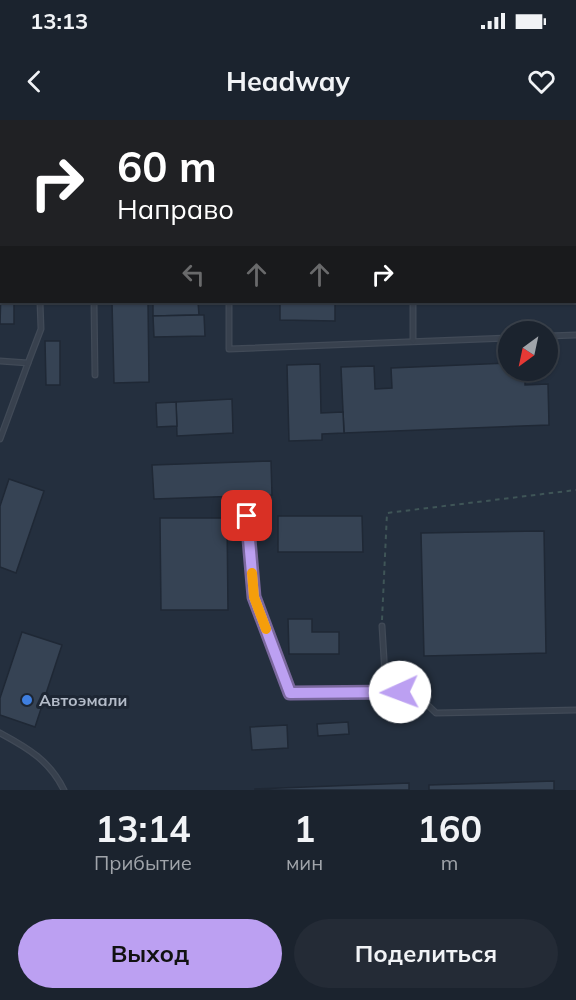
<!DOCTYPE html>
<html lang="ru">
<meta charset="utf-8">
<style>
:root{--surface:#1b232e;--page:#242b36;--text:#f1f3f6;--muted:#a0a4aa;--line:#39404a;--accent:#bca0f2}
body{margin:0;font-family:Mulish,sans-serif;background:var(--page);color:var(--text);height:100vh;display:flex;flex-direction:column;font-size:22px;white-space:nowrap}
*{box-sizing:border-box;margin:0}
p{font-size:20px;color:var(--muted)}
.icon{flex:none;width:33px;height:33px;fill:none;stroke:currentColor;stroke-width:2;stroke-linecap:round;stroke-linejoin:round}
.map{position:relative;height:670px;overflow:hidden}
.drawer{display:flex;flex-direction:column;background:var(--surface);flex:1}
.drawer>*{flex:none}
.guide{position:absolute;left:0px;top:0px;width:576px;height:183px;box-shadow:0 2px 4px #0004,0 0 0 2px var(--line);background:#202124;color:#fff;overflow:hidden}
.needle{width:39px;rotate:213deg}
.controls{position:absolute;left:498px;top:201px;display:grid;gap:12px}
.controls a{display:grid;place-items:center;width:60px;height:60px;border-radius:50%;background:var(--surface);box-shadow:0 2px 4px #0004,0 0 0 2px var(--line);font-size:30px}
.pin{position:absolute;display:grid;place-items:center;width:51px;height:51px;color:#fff;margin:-26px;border-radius:12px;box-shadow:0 3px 9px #0006}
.me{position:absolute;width:66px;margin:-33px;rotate:268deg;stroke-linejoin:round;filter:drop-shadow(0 0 4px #0008)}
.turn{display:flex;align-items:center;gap:21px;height:126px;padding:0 18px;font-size:27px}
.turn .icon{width:78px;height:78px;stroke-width:2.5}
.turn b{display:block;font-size:42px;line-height:51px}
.lanes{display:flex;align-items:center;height:57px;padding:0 18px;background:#0003;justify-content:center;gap:30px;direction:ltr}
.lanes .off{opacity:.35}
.eta{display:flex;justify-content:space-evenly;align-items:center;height:102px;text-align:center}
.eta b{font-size:36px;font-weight:700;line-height:42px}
.cta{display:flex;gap:12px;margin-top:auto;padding:12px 18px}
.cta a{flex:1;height:69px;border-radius:36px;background:var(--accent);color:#111;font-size:24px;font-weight:700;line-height:69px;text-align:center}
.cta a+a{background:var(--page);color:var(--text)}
.status{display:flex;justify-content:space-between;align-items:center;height:42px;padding:0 30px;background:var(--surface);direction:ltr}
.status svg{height:16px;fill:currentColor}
header{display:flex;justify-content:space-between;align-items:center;height:78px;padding:0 18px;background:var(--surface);font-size:27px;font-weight:700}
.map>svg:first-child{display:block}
.building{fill:#364354;stroke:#1f2835;stroke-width:1.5}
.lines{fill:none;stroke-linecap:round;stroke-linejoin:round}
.service-casing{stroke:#414a57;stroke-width:7}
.path{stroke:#3f5557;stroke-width:2;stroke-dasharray:4.5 4.5;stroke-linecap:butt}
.service{stroke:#38414e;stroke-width:4.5}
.route-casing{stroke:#7a689d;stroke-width:15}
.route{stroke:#bca0f2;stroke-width:10}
.slow{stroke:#f59e0b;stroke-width:10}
.shop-dot{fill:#3f7fe0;stroke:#1d2633;stroke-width:2}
.labels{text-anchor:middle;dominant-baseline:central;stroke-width:6;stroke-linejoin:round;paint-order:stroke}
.poi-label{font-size:16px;font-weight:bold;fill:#b4bcc9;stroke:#1d2633;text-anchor:start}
</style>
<div class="status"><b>13:13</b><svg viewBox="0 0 49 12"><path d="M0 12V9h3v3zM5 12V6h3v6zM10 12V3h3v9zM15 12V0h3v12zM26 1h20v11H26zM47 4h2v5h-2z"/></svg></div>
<header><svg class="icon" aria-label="back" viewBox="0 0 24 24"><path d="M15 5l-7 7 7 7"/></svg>Headway<svg class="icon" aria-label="heart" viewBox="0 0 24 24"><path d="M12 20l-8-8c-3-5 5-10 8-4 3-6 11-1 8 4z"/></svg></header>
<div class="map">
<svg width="576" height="670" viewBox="0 0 576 670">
<rect width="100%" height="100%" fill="#242f3e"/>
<!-- building -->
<g class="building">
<path d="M295,0H360L361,2H295Z"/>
<path d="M2,138V182H14V204H0Z"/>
<path d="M112,182H148L149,262L114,263Z"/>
<path d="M153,182H198L199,195L153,196Z"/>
<path d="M280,182H335V201L280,200Z"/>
<path d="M199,195H204L205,216L154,217L153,196Z"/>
<path d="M45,221H60V265H46Z"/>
<path d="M508,243V250H525V265L548,264L549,305L344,313L341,247L374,246L375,269L392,268L391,248Z"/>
<path d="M320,244L321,293L343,292L344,313L322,314V320L289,321L287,245Z"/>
<path d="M232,279L233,313L177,316L176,282Z"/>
<path d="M176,282L177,306L157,307L156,283Z"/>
<path d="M271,341L272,375L154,379L152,345Z"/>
<path d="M9,359L44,371L16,453L0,447V386Z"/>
<path d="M278,396H362L363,432H278Z"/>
<path d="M160,398H227L228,490H161Z"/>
<path d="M544,411L546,533L424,536L421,413Z"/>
<path d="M288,499H312V512H339V534H289Z"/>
<path d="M22,512L62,525L35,607L0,595V578Z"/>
<path d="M348,602L349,614L318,616L317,604Z"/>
<path d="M287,605L288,628L252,630L250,607Z"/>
<path d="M554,661V670H429V665Z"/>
<path d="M409,663V670H255V669Z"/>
</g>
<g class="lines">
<!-- service casing -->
<g class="service-casing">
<g id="service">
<path d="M410,0V2"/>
<path d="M0,73H2"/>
<path d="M0,117H2"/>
<path d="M94,182L95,255"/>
<path d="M229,182V229L508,218"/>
<path d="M413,182V221"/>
<path d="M548,216L576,215"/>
<path d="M0,241L28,243L0,319"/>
<path d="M28,243L41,209L40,182"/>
<path d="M247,396L254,477L290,573L386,572"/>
<path d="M382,506L386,572L413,571L436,593L576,590"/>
<path d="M0,613C28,628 50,641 64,670"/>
</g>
</g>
<!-- path -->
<path class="path" d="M382,500L387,393L576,370"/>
<!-- service -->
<use href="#service" class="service"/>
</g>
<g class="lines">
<!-- route casing -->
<g class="route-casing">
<path id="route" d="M247,396L254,477L290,573L400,572"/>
</g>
<!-- route -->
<use href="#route" class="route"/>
<!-- slow -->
<path class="slow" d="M252,453L254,477L266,509"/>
</g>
<!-- markers -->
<circle class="shop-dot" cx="27" cy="580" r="6"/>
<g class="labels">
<!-- poi labels -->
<g class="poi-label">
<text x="39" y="580">Автоэмали</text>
</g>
</g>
</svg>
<div class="controls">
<a><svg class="needle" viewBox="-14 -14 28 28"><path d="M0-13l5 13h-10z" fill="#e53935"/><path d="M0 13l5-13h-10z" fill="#a0a4aa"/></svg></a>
</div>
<div class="pin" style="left:247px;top:396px;background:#d93025"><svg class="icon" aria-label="arrive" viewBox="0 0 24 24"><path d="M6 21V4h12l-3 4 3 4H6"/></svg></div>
<svg class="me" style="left:400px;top:572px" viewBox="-20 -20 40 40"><circle r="19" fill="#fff"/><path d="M0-13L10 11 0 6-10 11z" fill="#bca0f2"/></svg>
<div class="guide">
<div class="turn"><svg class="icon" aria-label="right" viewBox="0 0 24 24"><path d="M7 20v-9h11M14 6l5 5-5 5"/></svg><div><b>60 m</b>Направо</div></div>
<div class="lanes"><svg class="icon off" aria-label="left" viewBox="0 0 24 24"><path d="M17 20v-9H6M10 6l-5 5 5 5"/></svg><svg class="icon off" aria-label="ahead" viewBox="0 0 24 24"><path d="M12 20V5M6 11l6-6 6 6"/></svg><svg class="icon off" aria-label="ahead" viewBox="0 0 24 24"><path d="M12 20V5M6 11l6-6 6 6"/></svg><svg class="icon" aria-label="right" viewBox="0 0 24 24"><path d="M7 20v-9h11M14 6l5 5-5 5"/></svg></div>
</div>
</div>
<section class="drawer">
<div class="eta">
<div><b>13:14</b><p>Прибытие</p></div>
<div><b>1</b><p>мин</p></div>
<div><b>160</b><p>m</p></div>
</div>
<div class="cta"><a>Выход</a><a>Поделиться</a></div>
</section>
